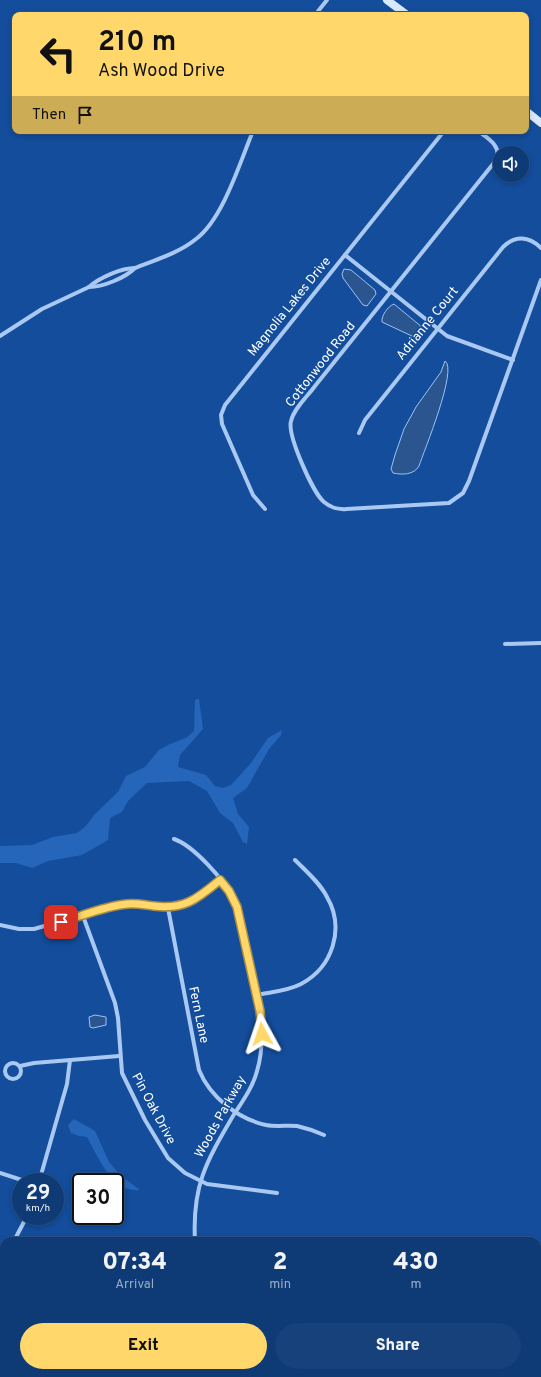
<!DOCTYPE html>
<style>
:root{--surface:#0e3a75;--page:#17417a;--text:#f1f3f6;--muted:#9badc5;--line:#2e5487;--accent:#ffd76b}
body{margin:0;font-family:Overpass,sans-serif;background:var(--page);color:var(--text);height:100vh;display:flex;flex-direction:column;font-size:15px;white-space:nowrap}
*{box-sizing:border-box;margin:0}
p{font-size:13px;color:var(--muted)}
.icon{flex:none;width:22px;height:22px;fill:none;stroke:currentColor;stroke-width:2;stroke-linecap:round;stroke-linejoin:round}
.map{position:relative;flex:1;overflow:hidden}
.drawer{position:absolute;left:0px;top:1237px;width:541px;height:140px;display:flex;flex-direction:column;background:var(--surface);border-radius:12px 12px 0 0;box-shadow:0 2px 6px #0003,0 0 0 1px var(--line)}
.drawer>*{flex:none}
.guide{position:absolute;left:12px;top:12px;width:517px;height:122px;border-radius:8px;box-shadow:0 2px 6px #0003,0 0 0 1px var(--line);background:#ffd76b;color:#111;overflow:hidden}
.tools{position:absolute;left:493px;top:146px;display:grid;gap:8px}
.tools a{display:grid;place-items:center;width:36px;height:36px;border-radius:50%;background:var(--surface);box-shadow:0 2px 6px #0003,0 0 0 1px var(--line);font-size:20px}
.speed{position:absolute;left:12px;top:1173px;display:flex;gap:8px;font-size:20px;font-weight:700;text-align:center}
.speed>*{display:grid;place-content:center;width:52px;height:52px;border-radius:50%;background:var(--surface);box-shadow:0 2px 6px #0003,0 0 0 1px var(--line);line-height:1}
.speed small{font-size:10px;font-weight:400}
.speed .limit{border:2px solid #111;border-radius:6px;background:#fff;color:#111}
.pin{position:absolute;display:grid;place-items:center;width:34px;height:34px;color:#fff;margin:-17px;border-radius:8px;box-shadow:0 2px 6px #0006}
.me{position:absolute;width:44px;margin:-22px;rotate:355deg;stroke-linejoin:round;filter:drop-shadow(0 0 3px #0008)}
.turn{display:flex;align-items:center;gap:14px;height:84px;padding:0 20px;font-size:18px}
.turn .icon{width:52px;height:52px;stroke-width:2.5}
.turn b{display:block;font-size:28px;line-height:34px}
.then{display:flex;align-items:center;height:38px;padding:0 20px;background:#0003;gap:8px;font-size:15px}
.eta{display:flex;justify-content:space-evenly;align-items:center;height:68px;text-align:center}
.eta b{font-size:24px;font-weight:800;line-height:28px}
.action{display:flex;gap:8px;margin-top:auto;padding:8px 20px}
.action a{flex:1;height:46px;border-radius:24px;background:var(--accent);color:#111;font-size:16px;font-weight:800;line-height:46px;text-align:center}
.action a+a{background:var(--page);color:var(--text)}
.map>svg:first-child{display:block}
.green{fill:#2666ba}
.water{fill:#2a558f;stroke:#9bc4f6}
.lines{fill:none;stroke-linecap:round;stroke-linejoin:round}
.minor{stroke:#a9c9f3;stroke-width:4}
.secondary{stroke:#d8e8fd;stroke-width:8}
.route-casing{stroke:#a68c46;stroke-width:10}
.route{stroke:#ffd76b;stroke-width:7}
.labels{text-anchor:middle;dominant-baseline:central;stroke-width:3;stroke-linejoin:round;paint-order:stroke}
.street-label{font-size:13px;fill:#fff;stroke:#134d9c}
</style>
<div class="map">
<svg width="541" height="1377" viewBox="0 0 541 1377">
<rect width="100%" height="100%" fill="#134d9c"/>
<!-- green -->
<g class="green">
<path d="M199,699L203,729L180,755L178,767L206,775L215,786L223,788L231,785L251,763L268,738L282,730L281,735L269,749L247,788L233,798L238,814L249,827L247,844L243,842L233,823L220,813L207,791L189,781L147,783L128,801L122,812L110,818L108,840L82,855L48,861L32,868L16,863H0V846L32,845L53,837L77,833L85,827L95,814L118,792L126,776L145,767L159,750L170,744L186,738L194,731L195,700Z"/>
<path d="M74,1119L95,1131L109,1162L120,1175L140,1190C112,1193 98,1157 87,1137L79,1136L71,1133L68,1125Z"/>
</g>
<!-- water -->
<g class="water">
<path d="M344,269L351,270L375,290L376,294L367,306L363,305L343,278L342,274Z"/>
<path d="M394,304L423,328V332L419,337H414L382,322C381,316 388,306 394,304Z"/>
<path d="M445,361C458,369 424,451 419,466C414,475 402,475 393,473L391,469L395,455L404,429L416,407L441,372Z"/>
<path d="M95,1015L106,1017V1025L93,1028L90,1027L89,1017Z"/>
</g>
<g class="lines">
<!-- minor -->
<g class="minor">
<path d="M315,15L327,0"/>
<path d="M478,131C487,138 501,145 497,159L315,386C308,396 294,408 291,421C287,435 313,493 324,502C331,508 338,510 347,509L449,503L463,493L469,481L541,280"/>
<path d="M345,255L447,336L513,360"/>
<path d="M89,287C103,287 125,278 135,268C155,260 179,253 196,239C223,219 240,162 253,131"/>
<path d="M0,336L42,309L89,287C99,278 121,268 135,268"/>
<path d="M359,433L365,420L503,247C515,235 529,236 541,248"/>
<path d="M265,509L253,495L222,424L221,415L225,405L444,131"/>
<path d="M505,644L541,643"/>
<path d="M174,839C194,846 224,880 233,898C241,914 244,934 247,951C255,990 269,1031 257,1071C253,1087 242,1102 233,1116C206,1162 192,1186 195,1241"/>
<path d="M168,908L199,1070C210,1097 238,1119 266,1125C277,1127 287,1125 297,1126C306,1128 315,1131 324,1135"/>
<path d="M83,916L115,1003L118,1018L122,1073L145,1120L168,1158L185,1173L207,1184L277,1193"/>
<path d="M0,925L19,929H34L121,904L137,903L168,908L179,906L195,900L220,880"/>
<path d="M256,995C271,992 288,991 301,984C333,967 345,928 327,897C320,883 306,871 295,860"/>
<circle cx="13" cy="1071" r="8"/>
<path d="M20,1066L34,1063L119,1056"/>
<path d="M0,1173L28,1182"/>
<path d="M39,1182L67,1084L70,1060"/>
<path d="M14,1241L27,1216"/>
<path d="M0,1259L4,1254"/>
</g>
<!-- secondary -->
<g class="secondary">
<path d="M387,0L407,15"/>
<path d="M526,111L541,123"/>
<path d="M537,1273H541"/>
<path d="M147,1377L156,1373"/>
</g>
</g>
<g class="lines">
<!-- route casing -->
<g class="route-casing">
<path id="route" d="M61,922C82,916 105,906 127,904C136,903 145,905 154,906C185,910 198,898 220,880L229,891L237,907L260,1011L262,1034"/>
</g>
<!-- route -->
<use href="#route" class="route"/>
</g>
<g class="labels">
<!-- street labels -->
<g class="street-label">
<text transform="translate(290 307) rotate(-51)">Magnolia Lakes Drive</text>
<text transform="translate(428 324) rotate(-51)">Adrianne Court</text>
<text transform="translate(321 365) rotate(-52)">Cottonwood Road</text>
<text transform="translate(198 1015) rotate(78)">Fern Lane</text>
<text transform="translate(153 1109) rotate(62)">Pin Oak Drive</text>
<text transform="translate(221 1117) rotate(-61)">Woods Parkway</text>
</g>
</g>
</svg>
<div class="tools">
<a><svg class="icon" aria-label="sound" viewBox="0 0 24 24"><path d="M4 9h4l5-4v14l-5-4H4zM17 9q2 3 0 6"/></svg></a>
</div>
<div class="speed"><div>29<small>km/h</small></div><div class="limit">30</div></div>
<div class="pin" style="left:61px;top:922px;background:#d93025"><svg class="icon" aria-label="arrive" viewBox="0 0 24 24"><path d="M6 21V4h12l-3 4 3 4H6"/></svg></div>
<svg class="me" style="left:262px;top:1034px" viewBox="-20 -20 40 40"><path d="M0-17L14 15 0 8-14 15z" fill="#ffd76b" stroke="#fff" stroke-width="4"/></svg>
<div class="guide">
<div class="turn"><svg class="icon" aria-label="left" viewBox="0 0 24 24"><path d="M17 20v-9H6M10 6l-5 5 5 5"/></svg><div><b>210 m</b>Ash Wood Drive</div></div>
<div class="then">Then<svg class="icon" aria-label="arrive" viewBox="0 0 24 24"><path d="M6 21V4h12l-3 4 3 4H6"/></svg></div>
</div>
<section class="drawer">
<div class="eta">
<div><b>07:34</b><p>Arrival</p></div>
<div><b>2</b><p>min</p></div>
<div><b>430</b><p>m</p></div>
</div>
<div class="action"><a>Exit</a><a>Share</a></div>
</section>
</div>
